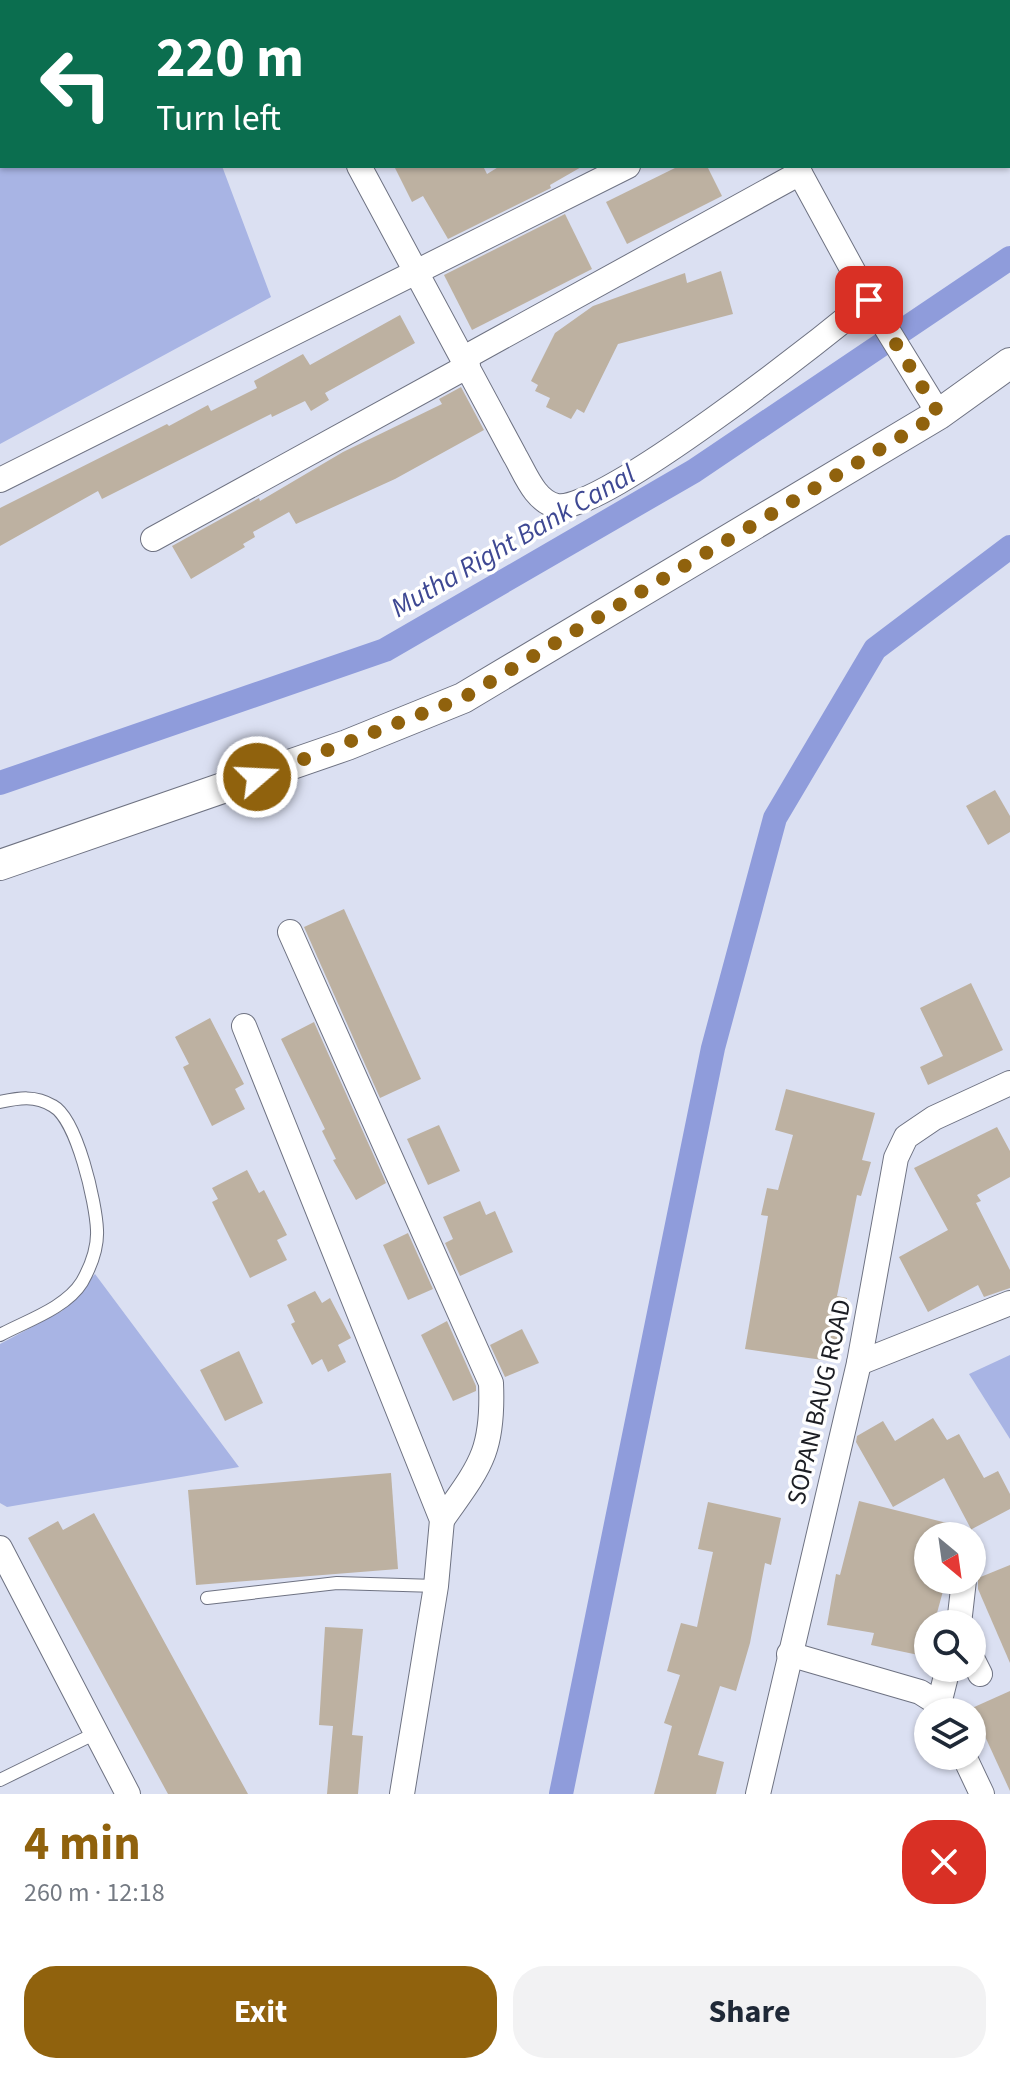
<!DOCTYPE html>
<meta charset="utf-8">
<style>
:root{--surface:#fff;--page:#f2f2f3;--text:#1f2937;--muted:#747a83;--accent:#90620d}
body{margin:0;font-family:"Source Sans 3",sans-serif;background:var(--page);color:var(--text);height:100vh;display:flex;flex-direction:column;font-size:30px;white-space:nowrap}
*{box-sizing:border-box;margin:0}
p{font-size:26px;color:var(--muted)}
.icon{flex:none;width:44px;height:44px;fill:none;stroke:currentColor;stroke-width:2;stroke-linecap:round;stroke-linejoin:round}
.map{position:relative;height:1794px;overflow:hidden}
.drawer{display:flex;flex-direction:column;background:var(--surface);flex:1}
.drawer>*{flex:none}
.banner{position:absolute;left:0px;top:0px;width:1010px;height:168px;box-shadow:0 2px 6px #0004;background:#0b6e4f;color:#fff;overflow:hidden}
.needle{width:52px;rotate:151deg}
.fabs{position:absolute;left:914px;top:1522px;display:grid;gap:16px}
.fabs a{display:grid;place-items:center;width:72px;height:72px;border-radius:50%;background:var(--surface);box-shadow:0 2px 6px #0004;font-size:40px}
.pin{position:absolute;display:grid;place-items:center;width:68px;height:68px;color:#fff;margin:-34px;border-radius:16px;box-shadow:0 4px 12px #0006}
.me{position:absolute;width:88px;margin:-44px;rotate:71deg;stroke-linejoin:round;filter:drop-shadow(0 0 6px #0008)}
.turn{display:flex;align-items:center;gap:28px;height:168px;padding:0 24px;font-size:36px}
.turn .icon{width:104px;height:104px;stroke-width:2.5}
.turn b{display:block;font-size:56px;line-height:68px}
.round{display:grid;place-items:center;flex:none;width:84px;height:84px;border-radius:32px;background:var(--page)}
.overview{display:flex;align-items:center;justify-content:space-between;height:136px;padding:0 24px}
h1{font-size:48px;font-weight:700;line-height:60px;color:var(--accent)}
.button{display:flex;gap:16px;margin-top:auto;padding:16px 24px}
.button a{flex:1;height:92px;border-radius:32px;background:var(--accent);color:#fff;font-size:32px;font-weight:700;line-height:92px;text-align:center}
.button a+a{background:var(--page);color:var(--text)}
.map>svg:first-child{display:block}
.green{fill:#a8b4e4}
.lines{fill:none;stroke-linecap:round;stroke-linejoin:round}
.canal{stroke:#8f9cdb;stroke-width:24}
.building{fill:#bdb1a1}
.service-casing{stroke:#6e7282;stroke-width:14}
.minor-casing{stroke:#6e7282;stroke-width:26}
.tertiary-casing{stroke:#6e7282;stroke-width:32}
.service{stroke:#fff;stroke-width:12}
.minor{stroke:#fff;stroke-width:24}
.tertiary{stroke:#fff;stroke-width:30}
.route{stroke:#90620d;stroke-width:14;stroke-dasharray:0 25.2}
.labels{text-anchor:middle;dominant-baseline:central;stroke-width:7;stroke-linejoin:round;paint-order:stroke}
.street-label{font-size:26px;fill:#1c1e24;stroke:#fff}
.water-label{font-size:28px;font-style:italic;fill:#3e4893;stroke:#fff}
</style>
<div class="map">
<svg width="1010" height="1794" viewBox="0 0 1010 1794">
<rect width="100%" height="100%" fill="#dbe0f2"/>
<!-- green -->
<g class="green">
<path d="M0,0H166L2,2V166H222L271,297L0,444Z"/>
<path d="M95,1274L239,1467L7,1507L0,1503V1344L62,1311Z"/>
<path d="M1010,1355V1439L969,1374Z"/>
</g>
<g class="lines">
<!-- canal -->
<g class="canal">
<path d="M0,783L385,650L694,471L1010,258"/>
<path d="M561,1794L713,1048L775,818L875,649L1010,547"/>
</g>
</g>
<!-- building -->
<g class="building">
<path d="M394,166H483L487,174L500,166H583L550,185L551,188L448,239L423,196L412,202Z"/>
<path d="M679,166H707L722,196L627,244L606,202Z"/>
<path d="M565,214L592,269L472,330L444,275Z"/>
<path d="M721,271L733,314L618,344L584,413L577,409L571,419L546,407L550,398L535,391L538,385L531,381L555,333L593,306L685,273L687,283Z"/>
<path d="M400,315L415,343L325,393L329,400L311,411L305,401L272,417L271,414L102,499L98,491L0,546V508L167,424L169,426L208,405L211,411L257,388L254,381L303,354L310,365Z"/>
<path d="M461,387L484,430L395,479L296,524L289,512L253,532L255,537L243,544L245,547L191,579L172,546L259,498L260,501L343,452L442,404L439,399Z"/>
<path d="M995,790L1010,816V832L988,845L966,806Z"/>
<path d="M344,909L421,1079L380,1098L304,927Z"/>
<path d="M971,983L1003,1050L928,1085L920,1067L943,1056L920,1008Z"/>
<path d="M210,1018L244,1084L235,1089L245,1109L212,1126L183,1067L189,1064L175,1037Z"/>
<path d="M314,1022L386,1183L356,1200L333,1160L336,1159L322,1131L325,1129L281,1039Z"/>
<path d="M786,1089L875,1113L862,1160L871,1162L861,1196L857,1195L837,1296L847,1298L837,1362L745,1349L768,1216L761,1215L767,1188L778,1190L793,1135L775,1130Z"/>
<path d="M439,1125L460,1171L428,1185L407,1139Z"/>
<path d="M997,1127L1010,1151V1177L977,1195L981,1201L976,1203L1010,1270V1288L984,1297L978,1285L928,1312L899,1257L948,1230L914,1168Z"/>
<path d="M247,1170L259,1193L264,1190L287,1235L277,1240L287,1260L250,1278L212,1202L218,1199L212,1188Z"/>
<path d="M480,1201L486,1215L495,1211L513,1252L460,1276L445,1243L453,1239L443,1217Z"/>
<path d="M408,1233L433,1289L408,1300L383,1245Z"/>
<path d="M315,1291L322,1303L330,1298L351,1338L338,1345L346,1362L328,1372L322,1359L312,1365L291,1324L295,1322L287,1305Z"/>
<path d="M447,1321L476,1386V1391L453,1401L421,1335Z"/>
<path d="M522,1329L539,1363L505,1377L490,1345Z"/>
<path d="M239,1351L263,1403L225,1421L200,1370Z"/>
<path d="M933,1418L947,1440L959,1434L984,1478L998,1471L1010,1494V1509L972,1529L971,1536H928V1580H946L934,1624H928V1657L871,1645L874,1633L827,1625L836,1574L840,1575L859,1501L971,1529L944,1478L893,1507L856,1442L857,1436L883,1421L895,1441Z"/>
<path d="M391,1473L398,1569L196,1585L188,1490Z"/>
<path d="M708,1502L781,1518L771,1565L765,1563L750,1643L736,1691L720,1686L698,1755L724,1762L716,1794H654L672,1726L664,1723L680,1675L667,1671L681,1623L697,1627L713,1552L698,1549Z"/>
<path d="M94,1513L177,1665L248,1794H168L28,1538L58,1521L63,1530Z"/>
<path d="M1010,1565V1663L978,1589V1578Z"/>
<path d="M325,1627L363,1629L352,1735L363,1736L358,1794H327L333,1726L319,1725Z"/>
<path d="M1010,1691V1791L972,1708Z"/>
</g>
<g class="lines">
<!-- service casing -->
<g class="service-casing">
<g id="service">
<path d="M0,1102C19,1098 35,1095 53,1106C77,1119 96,1203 97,1230C98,1249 91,1266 82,1282C66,1308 26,1321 0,1335"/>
<path d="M207,1598L337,1583L436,1586"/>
<path d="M0,1780L96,1733"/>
</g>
</g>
<!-- minor casing -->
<g class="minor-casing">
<g id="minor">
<path d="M259,0L260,2"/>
<path d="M519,0L520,2"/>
<path d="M706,0L707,2"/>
<path d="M468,2L472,0"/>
<path d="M359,166L515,456C525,473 535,502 557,506C601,514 825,336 869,300"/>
<path d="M796,166L869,300L939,414"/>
<path d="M464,358L800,173"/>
<path d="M0,480L628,166"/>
<path d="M153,539L468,366"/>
<path d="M290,932L491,1383C494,1452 480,1466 442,1520"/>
<path d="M244,1026L442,1520L436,1586L402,1794"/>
<path d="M859,1363L1010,1303"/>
<path d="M0,1548L128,1794"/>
<path d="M959,1624L964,1580"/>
<path d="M789,1654L920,1692L939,1704L943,1712"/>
<path d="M972,1658L980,1674"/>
<path d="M939,1704L948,1668"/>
<path d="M964,1756L982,1794"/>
<path d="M758,1794L859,1363L896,1158L906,1137L934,1118L1010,1083"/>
</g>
</g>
<!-- tertiary casing -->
<g class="tertiary-casing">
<path id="tertiary" d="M0,865L347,745L463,698L939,414L1010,363"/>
</g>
<!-- service -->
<use href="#service" class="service"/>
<!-- minor -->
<use href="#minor" class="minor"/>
<!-- tertiary -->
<use href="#tertiary" class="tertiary"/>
</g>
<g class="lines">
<!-- route -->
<path class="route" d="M257,777L463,698L939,414L869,300"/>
</g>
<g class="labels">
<!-- street labels -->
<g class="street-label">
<text transform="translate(819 1402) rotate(-77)">SOPAN BAUG ROAD</text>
</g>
<!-- water labels -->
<g class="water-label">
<text transform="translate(513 541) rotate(-30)">Mutha Right Bank Canal</text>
</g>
</g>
</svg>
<div class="fabs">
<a><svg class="needle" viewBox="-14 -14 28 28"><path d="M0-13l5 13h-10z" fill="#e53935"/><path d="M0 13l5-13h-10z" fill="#747a83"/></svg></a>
<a><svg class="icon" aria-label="search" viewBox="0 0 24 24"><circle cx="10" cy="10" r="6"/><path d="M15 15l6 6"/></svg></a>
<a><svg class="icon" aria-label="layers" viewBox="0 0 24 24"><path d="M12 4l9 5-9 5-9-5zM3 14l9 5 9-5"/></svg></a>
</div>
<div class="pin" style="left:869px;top:300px;background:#d93025"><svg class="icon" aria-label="arrive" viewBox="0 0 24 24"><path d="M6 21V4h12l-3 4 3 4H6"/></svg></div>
<svg class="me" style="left:257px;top:777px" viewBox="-20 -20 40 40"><circle r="17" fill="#90620d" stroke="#fff" stroke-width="3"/><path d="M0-11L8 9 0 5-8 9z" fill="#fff"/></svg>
<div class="banner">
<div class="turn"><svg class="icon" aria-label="left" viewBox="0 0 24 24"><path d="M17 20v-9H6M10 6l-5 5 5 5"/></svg><div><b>220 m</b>Turn left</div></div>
</div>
</div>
<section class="drawer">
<div class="overview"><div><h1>4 min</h1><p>260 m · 12:18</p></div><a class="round" style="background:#d93025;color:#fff"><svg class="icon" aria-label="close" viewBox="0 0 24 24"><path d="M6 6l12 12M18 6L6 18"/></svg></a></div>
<div class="button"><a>Exit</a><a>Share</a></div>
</section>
